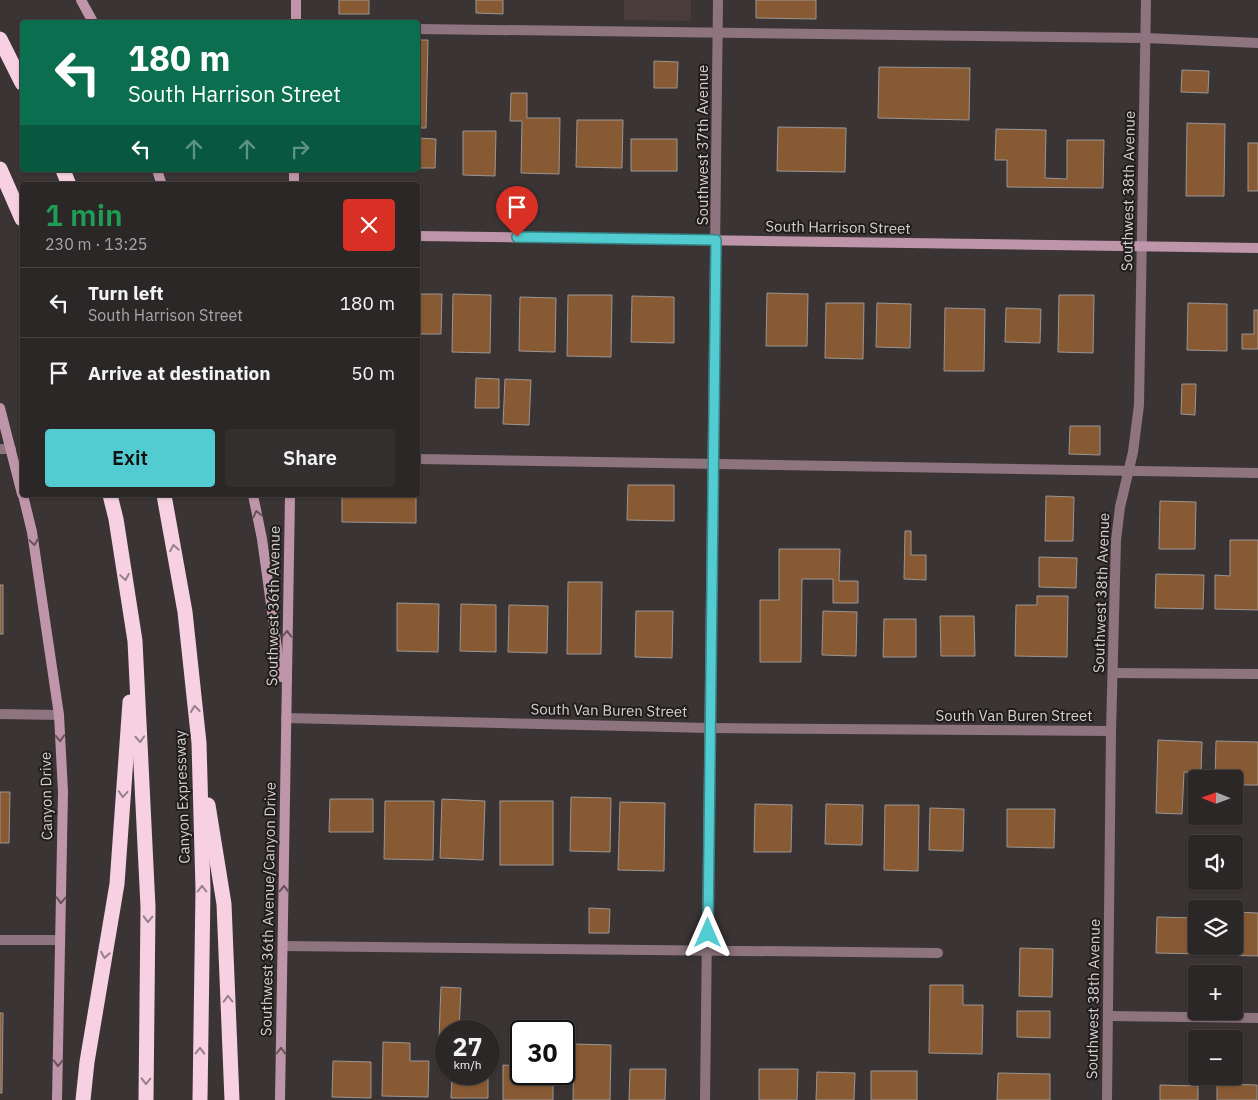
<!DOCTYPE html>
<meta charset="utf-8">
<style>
:root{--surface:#2c2727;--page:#342f2f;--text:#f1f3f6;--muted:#a6a5a7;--line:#484444;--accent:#52ccd1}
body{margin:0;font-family:"IBM Plex Sans",sans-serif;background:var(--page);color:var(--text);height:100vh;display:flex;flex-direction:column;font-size:19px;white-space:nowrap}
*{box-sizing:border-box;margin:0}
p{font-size:16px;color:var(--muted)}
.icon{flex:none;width:28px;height:28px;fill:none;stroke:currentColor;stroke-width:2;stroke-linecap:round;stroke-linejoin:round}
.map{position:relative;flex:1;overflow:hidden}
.panel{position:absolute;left:20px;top:182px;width:400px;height:315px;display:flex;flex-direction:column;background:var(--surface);border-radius:5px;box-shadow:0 1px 4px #0004,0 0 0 1px var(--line)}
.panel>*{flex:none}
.top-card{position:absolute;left:20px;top:20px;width:400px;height:152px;border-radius:5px;box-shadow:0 1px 4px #0004,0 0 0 1px var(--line);background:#0b6e4f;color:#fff;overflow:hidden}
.needle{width:32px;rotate:271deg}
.tools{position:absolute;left:1188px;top:770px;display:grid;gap:10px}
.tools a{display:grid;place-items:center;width:55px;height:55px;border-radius:5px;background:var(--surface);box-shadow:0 1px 4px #0004,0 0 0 1px var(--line);font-size:25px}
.speed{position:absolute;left:435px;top:1020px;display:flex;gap:10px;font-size:25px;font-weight:700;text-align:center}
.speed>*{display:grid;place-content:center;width:65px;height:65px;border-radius:50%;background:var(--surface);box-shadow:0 1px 4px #0004,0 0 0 1px var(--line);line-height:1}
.speed small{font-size:12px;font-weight:400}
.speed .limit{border:2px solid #111;border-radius:8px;background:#fff;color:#111}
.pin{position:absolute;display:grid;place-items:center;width:42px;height:42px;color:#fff;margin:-51px -21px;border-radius:50% 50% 50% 0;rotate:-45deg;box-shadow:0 0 5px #0007}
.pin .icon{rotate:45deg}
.me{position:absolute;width:55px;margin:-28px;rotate:0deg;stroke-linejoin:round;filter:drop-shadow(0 0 4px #0008)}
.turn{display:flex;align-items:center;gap:18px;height:105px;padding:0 25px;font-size:22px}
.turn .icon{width:65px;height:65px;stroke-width:2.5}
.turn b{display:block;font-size:35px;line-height:42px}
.lanes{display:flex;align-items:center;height:48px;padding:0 25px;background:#0003;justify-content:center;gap:25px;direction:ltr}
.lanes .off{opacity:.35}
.round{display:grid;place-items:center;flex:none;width:52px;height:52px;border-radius:5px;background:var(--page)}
.head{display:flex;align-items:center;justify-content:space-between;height:85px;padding:0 25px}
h1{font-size:30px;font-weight:600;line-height:38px;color:#1e9e55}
.cta{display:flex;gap:10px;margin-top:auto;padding:10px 25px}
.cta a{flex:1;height:58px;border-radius:5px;background:var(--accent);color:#111;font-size:20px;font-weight:600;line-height:58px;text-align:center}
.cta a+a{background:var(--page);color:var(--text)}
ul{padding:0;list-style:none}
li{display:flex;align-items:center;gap:15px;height:70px;padding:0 25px;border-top:1px solid var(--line)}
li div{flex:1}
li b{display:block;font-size:19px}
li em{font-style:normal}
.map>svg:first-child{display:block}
.built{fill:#493c3b}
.building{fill:#885a34;stroke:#9b9591}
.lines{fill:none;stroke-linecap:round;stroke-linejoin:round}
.lane{stroke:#8e747f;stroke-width:10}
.street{stroke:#8e747f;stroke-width:10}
.secondary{stroke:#bf96a9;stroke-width:10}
.highway{stroke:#f7d1e2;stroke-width:15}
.oneway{stroke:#68535b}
.oneway2{stroke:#968089}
.route-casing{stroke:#358588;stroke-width:12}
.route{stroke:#52ccd1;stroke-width:9}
.labels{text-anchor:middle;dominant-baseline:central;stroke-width:4;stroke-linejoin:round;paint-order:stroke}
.street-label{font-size:15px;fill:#d5d1d1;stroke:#201d1c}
</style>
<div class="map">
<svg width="1258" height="1100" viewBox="0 0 1258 1100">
<rect width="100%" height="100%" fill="#3b3434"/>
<!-- built -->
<path class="built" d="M624,0H691V21L624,20Z"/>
<!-- building -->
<g class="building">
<rect x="339" y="0" width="30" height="14"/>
<path d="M476,0H503V14L476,13Z"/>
<path d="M756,0H816V19L756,18Z"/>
<path d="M418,40H428L426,128H418Z"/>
<path d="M654,61L678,62L677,88H654Z"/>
<path d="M879,67L970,68L969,120L878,118Z"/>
<path d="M1182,70L1209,71L1208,93L1181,92Z"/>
<path d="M511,93H527V118H560L559,174L521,173L522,121H510Z"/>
<path d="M577,120H623L622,168L576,167Z"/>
<path d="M1187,123L1225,124L1224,196H1186Z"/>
<path d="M778,127L846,128L845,172L777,171Z"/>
<path d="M996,129L1046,130L1045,178L1067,179V140H1104L1103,188L1007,187V160H995Z"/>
<path d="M463,131H496L495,176L463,175Z"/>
<path d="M418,138L436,139L435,168H418Z"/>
<rect x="631" y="139" width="46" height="32"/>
<rect x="1248" y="143" width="10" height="48"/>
<path d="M767,293L808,294L807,346H766Z"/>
<path d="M418,294H442L441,334H418Z"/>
<path d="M453,294L491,295L490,353L452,352Z"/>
<path d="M568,295H612L611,357L567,356Z"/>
<path d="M1059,295H1094L1093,353L1058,352Z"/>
<path d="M632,296L674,297V343L631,342Z"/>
<path d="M520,297L556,298L555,352L519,351Z"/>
<path d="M826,303H864L863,359L825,358Z"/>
<path d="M877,303L911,304L910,348L876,347Z"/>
<path d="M1188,303L1227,304V351L1187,350Z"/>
<path d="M945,308L985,309L984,371H944Z"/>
<path d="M1006,308L1041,309L1040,343L1005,342Z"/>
<path d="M1254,310H1258V349H1242V334H1254Z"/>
<path d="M476,378L499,379V408H475Z"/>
<path d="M505,379L531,380L529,425L503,424Z"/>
<path d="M1182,384H1196L1195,415L1181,414Z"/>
<path d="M1070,426H1100V455L1069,454Z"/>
<path d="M628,485H674V521L627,520Z"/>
<path d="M342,495H416V523L342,522Z"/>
<path d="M1046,496L1074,497L1073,541H1045Z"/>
<path d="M1160,501L1196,502L1195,549H1159Z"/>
<path d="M905,531H911V555H926V580L904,579Z"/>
<path d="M1230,540H1258V610L1215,609V575L1230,576Z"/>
<path d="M779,549H840L839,581H858V603H833V579H802L801,662H760V600H779Z"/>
<path d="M1039,557L1077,558L1076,588L1039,587Z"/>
<path d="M1156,574L1204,575L1203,609L1155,608Z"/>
<path d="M568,582H602L601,654H567Z"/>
<rect x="0" y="585" width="3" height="49"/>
<path d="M1037,596H1068L1067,657L1015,656L1016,605H1037Z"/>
<path d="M397,603L439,604L438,652L397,651Z"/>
<path d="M461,604L496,605V652L460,651Z"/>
<path d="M509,605L548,606L547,653L508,652Z"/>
<path d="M636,611H673L672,658L635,657Z"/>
<path d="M823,611L857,612L856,656L822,655Z"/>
<path d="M940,616H974L975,656H941Z"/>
<path d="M884,619H916V657H883Z"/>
<path d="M1158,740L1202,742L1201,773L1184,772L1182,814L1156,813Z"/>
<path d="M1216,741L1258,742V785H1234V779H1215Z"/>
<path d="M0,792H10L9,843H0Z"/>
<path d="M571,797L611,798L610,852L570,851Z"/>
<path d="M330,799H373V832H329Z"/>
<path d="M442,799L485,801L483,860L440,858Z"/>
<path d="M385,801H434L433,860L384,859Z"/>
<rect x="500" y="801" width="53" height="64"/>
<path d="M620,802L665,803L664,871L618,870Z"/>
<path d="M755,804L792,805L791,852H754Z"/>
<path d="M826,804L863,805L862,845L825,844Z"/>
<path d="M885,805H919L918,871L884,870Z"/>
<path d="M930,808L964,809L963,851L929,850Z"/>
<path d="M1007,809H1055L1054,848L1007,847Z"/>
<path d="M589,908L610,909L609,933H589Z"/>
<path d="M1234,912L1258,913V956L1220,955V946H1234Z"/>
<path d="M1157,917L1196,918V946H1200V954L1156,953Z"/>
<path d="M1020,948L1053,949L1052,997L1019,996Z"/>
<path d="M930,985H963V1005H983L982,1054L929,1053Z"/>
<path d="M441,987L461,988L459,1031H446V1038H439Z"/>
<path d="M1017,1011H1050V1038L1017,1037Z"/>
<path d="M0,1013H3L2,1093H0Z"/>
<path d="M383,1042L410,1043V1061H429L428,1097L382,1096Z"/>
<path d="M574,1044L611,1045L610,1100H573Z"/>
<path d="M333,1061L371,1062V1098L332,1097Z"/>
<path d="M503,1065L521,1066V1074H553V1100H503Z"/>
<path d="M630,1069H666L665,1100H629Z"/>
<path d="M759,1069H798L797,1100H759Z"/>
<rect x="871" y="1071" width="46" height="29"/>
<path d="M817,1072L855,1073L854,1100H816Z"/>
<path d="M998,1073L1050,1074V1100H997Z"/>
<path d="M452,1074H488V1098H451Z"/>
<path d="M1217,1084L1257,1085V1100H1217Z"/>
<path d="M1160,1085L1198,1086V1100H1160Z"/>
</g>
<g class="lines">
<!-- lane -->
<g class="lane">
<path d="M418,29L1146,38L1258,43"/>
<path d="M0,449H11"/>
<path d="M418,459L1258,473"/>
<path d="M0,940H60"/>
<path d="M284,946L938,953"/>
</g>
<!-- street -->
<g class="street">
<path d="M1113,673L1258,674"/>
<path d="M0,714L59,715"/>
<path d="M286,718L709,728L1111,731"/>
<path d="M1108,1016L1258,1018"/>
<path d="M705,1100L718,0"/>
<path d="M1107,1100L1111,731L1116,540L1120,507L1133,452L1139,405L1146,0"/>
</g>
<!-- secondary -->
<g class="secondary">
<path d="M81,0L93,22"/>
<path d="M296,22V0"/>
<path d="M157,170L162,185"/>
<path d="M294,185V170"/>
<path d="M418,236L1258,248"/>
<path d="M0,408L22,494"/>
<path d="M23,495L32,532L59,715L63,792L57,1100"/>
<path d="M253,495L262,539L281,677"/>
<path d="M280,1100L290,495"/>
</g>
<!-- highway -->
<g class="highway">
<path d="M0,39L22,83"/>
<path d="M0,169L22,219"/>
<path d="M63,170L69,185"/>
<path d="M110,495L116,519L135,641L148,907L146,1100"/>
<path d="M164,495L185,612L199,743L203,889L200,1100"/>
<path d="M208,805L224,904L232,1100"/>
<path d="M83,1100L87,1062L117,884L130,702"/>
</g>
</g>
<!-- one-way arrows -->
<defs><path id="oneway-chevron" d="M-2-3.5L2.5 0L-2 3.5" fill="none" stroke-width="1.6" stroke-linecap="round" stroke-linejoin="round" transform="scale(1.25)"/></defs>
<g class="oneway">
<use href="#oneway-chevron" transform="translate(257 514) rotate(-102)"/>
<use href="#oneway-chevron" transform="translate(34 542) rotate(82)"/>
<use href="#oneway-chevron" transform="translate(287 634) rotate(-89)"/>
<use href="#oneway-chevron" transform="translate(60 738) rotate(87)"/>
<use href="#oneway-chevron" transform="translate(284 889) rotate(-89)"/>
<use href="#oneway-chevron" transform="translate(61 900) rotate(91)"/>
<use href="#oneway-chevron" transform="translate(281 1051) rotate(-89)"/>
<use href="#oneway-chevron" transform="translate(58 1063) rotate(91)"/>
</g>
<g class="oneway2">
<use href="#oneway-chevron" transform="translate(174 548) rotate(-100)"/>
<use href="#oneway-chevron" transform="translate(125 577) rotate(81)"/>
<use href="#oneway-chevron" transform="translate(195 709) rotate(-96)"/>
<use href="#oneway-chevron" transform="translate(140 739) rotate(87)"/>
<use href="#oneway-chevron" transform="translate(123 794) rotate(94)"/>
<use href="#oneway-chevron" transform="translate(202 889) rotate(-90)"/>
<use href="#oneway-chevron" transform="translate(148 919) rotate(91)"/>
<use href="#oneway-chevron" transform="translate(105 955) rotate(99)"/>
<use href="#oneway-chevron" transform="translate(228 999) rotate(-92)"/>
<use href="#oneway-chevron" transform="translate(200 1051) rotate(-89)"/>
<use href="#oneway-chevron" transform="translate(146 1081) rotate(91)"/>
</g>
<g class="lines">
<!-- route casing -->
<g class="route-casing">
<path id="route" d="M517,237L716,240L708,933"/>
</g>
<!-- route -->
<use href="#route" class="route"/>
</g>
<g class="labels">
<!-- street labels -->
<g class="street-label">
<text transform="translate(702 145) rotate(-90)">Southwest 37th Avenue</text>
<text transform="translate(1128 191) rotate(-89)">Southwest 38th Avenue</text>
<text transform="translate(838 227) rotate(1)">South Harrison Street</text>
<text transform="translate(1101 593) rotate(-88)">Southwest 38th Avenue</text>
<text transform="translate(273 606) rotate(-89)">Southwest 36th Avenue</text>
<text transform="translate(609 710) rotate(1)">South Van Buren Street</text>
<text x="1014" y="715">South Van Buren Street</text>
<text transform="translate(46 796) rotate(-91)">Canyon Drive</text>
<text transform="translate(182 797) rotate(-92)">Canyon Expressway</text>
<text transform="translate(268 909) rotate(-89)">Southwest 36th Avenue/Canyon Drive</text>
<text transform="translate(1093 999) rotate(-89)">Southwest 38th Avenue</text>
</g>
</g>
</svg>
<div class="tools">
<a><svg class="needle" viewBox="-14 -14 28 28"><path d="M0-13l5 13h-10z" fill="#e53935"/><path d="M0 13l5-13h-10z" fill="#a6a5a7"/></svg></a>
<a><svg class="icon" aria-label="sound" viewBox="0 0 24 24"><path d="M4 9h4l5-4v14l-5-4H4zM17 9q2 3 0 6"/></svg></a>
<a><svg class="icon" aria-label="layers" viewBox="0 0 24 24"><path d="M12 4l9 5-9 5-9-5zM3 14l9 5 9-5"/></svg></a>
<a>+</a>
<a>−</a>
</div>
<div class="speed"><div>27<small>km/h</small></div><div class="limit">30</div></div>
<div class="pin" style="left:517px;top:237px;background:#d93025"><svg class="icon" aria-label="arrive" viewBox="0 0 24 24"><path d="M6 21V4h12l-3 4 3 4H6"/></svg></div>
<svg class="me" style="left:708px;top:933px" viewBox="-20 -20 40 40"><path d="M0-17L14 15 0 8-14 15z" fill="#52ccd1" stroke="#fff" stroke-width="4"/></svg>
<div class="top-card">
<div class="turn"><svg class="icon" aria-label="left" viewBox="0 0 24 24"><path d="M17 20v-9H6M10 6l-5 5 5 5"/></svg><div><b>180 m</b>South Harrison Street</div></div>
<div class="lanes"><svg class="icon" aria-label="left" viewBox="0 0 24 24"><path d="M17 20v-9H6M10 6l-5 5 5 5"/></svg><svg class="icon off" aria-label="ahead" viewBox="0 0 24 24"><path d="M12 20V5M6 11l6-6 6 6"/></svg><svg class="icon off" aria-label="ahead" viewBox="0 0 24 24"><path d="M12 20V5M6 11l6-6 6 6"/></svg><svg class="icon off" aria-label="right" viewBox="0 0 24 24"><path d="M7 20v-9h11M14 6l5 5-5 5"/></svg></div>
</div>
<section class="panel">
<div class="head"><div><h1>1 min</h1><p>230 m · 13:25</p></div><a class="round" style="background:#d93025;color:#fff"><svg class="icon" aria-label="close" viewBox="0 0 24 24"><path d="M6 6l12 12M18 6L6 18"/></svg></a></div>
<ul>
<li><svg class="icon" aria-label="left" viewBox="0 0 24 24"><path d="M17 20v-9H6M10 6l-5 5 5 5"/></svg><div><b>Turn left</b><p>South Harrison Street</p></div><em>180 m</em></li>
<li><svg class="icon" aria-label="arrive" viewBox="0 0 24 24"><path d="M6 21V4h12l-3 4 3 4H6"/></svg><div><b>Arrive at destination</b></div><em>50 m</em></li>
</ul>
<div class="cta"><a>Exit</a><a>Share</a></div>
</section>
</div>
